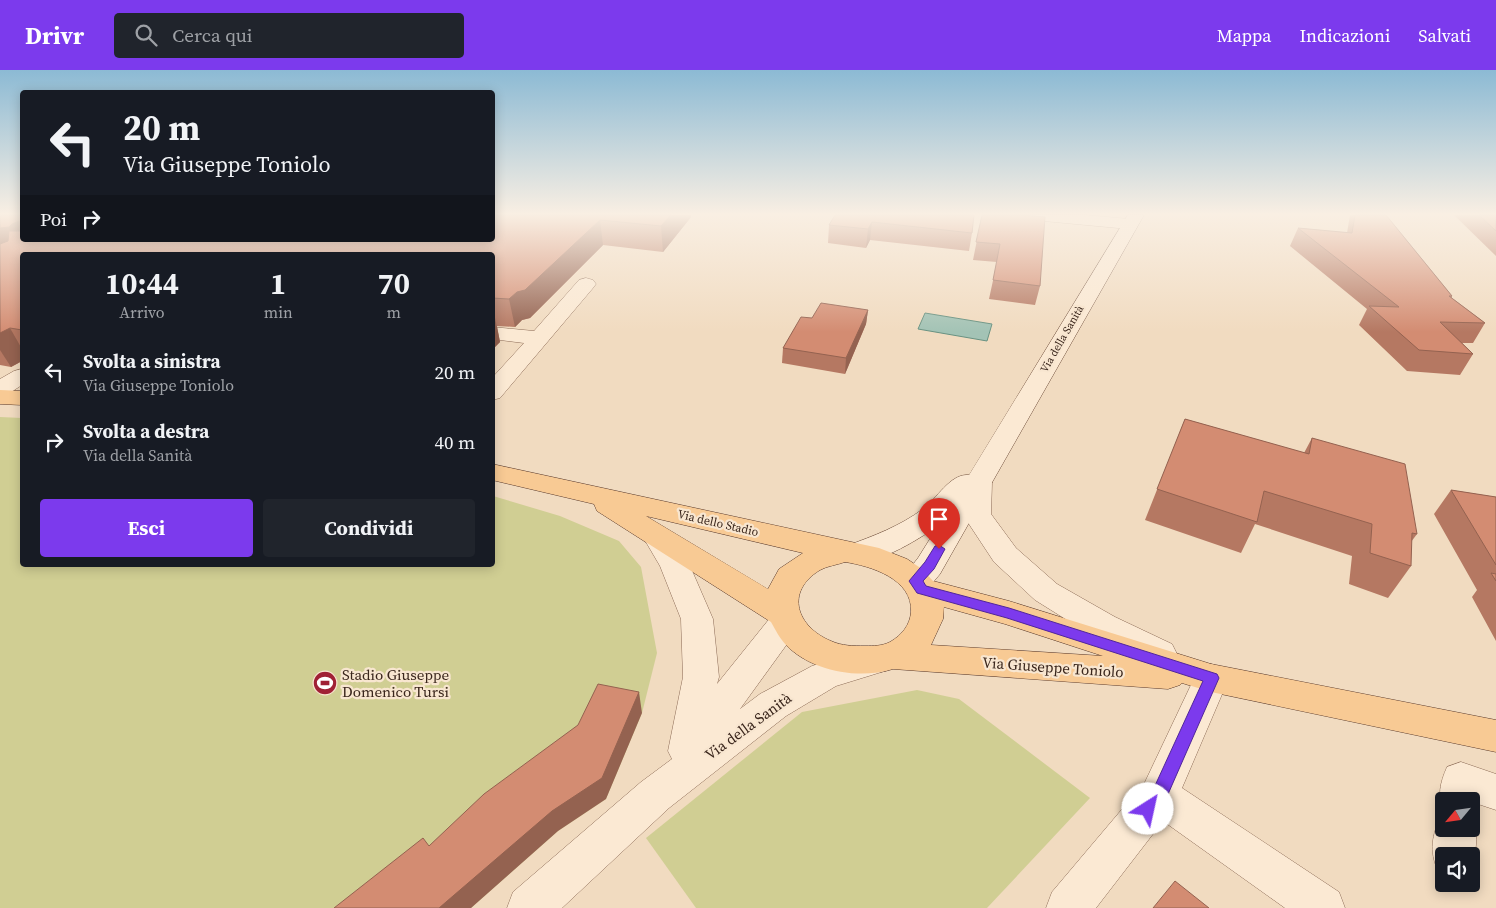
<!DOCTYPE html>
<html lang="it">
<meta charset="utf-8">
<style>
:root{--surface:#171b24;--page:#20242c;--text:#f1f3f6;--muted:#9ea1a6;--accent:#7c3aed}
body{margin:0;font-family:"Source Serif 4",serif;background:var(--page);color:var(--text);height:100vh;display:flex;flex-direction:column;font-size:19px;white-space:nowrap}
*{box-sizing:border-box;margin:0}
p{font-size:16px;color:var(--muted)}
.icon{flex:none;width:28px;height:28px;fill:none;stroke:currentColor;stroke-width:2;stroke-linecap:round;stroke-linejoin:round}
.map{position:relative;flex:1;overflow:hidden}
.panel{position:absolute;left:20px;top:182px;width:475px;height:315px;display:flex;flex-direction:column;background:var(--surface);border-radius:5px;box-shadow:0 2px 12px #0003}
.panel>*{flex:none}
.hud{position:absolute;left:20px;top:20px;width:475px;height:152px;border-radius:5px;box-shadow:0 2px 12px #0003;background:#171b24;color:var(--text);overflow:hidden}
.needle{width:32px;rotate:241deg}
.controls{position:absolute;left:1435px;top:722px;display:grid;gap:10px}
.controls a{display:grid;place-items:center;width:45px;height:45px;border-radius:5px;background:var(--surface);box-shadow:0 2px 12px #0003;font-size:25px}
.pin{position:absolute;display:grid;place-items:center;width:42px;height:42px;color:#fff;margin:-51px -21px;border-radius:50% 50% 50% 0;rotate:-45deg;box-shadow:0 0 5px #0007}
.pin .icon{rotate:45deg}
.me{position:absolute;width:55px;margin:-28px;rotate:35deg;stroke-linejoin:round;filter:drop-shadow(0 0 4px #0008)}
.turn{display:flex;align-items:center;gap:18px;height:105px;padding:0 20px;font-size:22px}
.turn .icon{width:65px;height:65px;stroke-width:2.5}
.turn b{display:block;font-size:35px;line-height:42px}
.then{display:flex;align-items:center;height:48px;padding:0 20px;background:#0003;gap:10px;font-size:19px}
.eta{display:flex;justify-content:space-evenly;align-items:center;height:85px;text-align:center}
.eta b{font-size:30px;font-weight:700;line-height:35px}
.action{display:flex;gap:10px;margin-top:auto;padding:10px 20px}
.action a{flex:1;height:58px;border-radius:5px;background:var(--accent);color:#fff;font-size:20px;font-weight:700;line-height:58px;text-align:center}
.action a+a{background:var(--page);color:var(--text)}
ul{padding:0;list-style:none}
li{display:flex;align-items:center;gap:15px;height:70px;padding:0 20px}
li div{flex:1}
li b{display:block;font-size:19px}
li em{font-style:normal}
header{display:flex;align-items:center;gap:30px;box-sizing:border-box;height:70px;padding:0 25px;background:var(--accent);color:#fff}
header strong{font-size:24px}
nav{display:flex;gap:28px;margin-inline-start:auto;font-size:18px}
.search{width:350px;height:45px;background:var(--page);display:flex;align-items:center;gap:12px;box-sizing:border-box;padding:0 18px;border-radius:5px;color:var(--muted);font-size:19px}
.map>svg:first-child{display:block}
.green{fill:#d0ce93}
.water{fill:#a3c3b5;stroke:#699282}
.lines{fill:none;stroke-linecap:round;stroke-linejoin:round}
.minor-casing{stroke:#8c6b56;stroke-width:1}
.tertiary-casing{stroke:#8c6b56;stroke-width:1}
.secondary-casing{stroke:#6d4c39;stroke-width:1}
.primary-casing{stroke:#59392b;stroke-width:1}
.minor{fill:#fbe9d3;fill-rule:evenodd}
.tertiary{fill:#fbe9d3;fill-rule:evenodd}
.secondary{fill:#fbe9d3;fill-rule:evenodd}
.primary{fill:#f8ca94;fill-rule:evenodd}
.wall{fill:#b57862}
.shaded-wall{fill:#946250}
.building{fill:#d38c72;stroke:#946250}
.route{fill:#7c3aed;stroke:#51269a}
.labels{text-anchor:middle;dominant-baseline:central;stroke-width:4.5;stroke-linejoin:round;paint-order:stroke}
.far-street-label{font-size:11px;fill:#3a261c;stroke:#f8e6d0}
.street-label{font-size:12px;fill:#3a261c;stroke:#f8e6d0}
.near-street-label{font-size:15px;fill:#3a261c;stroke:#f8e6d0}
.near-poi-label{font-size:15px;fill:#3a261c;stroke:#f8e6d0;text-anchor:start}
</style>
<header>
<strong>Drivr</strong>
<div class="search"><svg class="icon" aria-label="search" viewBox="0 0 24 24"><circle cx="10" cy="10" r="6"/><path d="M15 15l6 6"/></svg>Cerca qui</div>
<nav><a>Mappa</a><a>Indicazioni</a><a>Salvati</a></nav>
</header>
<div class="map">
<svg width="1496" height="838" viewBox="0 0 1496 838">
<rect width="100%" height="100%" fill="#f1dbc0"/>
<!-- green -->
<g class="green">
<path d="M0,347L22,348V495H492L493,426L560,446L619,471L641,497L657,583L642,643L606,729L558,761L471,838H0Z"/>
<path d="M917,620L959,629L1090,728L987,838H696L646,768L802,642Z"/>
</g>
<!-- water -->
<path class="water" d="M925,243L992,254L987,271L918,259Z"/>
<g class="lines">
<!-- minor casing -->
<g class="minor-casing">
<g id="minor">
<path d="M1025,145H1085L1129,149L1135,150L1137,154L1135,158L1129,159L1033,150L1027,148Z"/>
<path d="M586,208L593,210L596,214L593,218L500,328L492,330V308L524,273L492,269V257L534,261L579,210Z"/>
<path d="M22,299V315L8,324L0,326V309L14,301Z"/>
<path d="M658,457L668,460L690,496L713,549L719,607L717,614L774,543L786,540L798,543L803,552L740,639L760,624L812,596L876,576L888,580L893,590L888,600L836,616L786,646L669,738L562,838H507L513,822L641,712L672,689L668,681L683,607L681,549L660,496L643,467L648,460Z"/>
<path d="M1211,594L1223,598L1229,608L1182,718L1339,822L1345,838H1285L1163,751L1096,838H1046L1052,822L1145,712L1199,598Z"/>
<path d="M1461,692L1496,704V740L1478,734L1471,745V731H1444V742C1437,726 1440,713 1447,697Z"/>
<path d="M1444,744V759H1471V746C1478,761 1478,778 1471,793V786H1444V803L1438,801C1429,780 1432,766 1441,745Z"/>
</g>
</g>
<!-- tertiary casing -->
<g class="tertiary-casing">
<path id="tertiary" d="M978,404L988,406L992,412L991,444L1016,478L1057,514L1115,547L1172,574L1177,584L1172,594L1160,597L1148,594L1091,565L1035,530L994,492L963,445L964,412L968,406Z"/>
</g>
<!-- secondary casing -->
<g class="secondary-casing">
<path id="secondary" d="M1128,145H1144L940,504C928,518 925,525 905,519L900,511L918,488L938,456C915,471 875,498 846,490L842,483L846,476C874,466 900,456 923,439C937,429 950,403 969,405Z"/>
</g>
<!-- primary casing -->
<g class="primary-casing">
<g id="primary">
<path d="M0,320L22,321V335L0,334Z"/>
<path d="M492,394L879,478L907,489L922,499L933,511L1009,531L1211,594L1496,650V682L1211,622L1182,613L1180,615L1168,619L893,599C859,610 811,601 786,575C780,569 775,559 771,552L597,441L594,434L492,410ZM646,446L803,483L779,499L768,519ZM845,492C871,496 913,509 911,542C910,555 902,565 890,572C882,576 874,576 865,576C853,576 842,576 831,571C797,557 784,522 820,500C827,496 837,495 845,492ZM944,537L1005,554L1103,586L931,575L943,549Z"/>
</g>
</g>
<!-- minor -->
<use href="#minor" class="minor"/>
<!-- tertiary -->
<use href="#tertiary" class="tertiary"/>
<!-- secondary -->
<use href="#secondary" class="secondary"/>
<!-- primary -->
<use href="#primary" class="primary"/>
</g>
<!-- wall -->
<g class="wall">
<path d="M0,145L22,170H492V145H691V147L663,182L603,175L530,248L522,250L515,257L497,256L500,272L492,280V185H22V291L11,297L0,295Z"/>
<path d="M835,145L972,163L969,181L870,170L866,178L828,173L829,155Z"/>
<path d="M982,145L1040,216L1035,235L989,229L997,192L973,190Z"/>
<path d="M1350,145H1386L1452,226V228L1485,253L1473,273H1462L1473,284L1460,305L1407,301L1359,255L1367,239L1290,176L1298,158L1347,163Z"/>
<path d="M1454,145H1496V186Z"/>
<path d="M868,240L866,254L845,304L782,293L783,278L812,248Z"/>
<path d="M1185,349L1304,383L1312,368L1417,464L1411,472V496L1388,528L1349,514L1352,486L1255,454L1241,483L1145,450Z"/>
<path d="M1451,420L1496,427V571L1472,527L1477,520L1434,444Z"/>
</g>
<!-- shaded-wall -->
<g class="shaded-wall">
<path d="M671,145H691V147L663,182L661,156Z"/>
<path d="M22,150V170L0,190V158Z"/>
<path d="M600,150L603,175L530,248L522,250L515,257L509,229Z"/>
<path d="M872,152L870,170L866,178L868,159Z"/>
<path d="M868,240L866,254L845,304L846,288Z"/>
<path d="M494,243L500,272L492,280V245Z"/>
<path d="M10,258L22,279V291L11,297L0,280V263Z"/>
<path d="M639,622L642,643L606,729L558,761L471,838H439Z"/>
</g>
<!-- building -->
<g class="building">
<path d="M0,145H22V150L12,154L9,157L0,158Z"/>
<path d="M492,145H671L661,156L600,150L525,220L517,222L509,229L492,228V185H22V260L10,258L0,263V174L8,171L9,161H22V170H492Z"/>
<path d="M835,145H974L972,163L872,152L868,159L829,155Z"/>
<path d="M982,145H1022L1045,147L1040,216L993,210L1000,174L976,172Z"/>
<path d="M1355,145H1386L1452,226H1449L1485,253L1440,252L1473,284L1419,280L1369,236L1399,237L1298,158L1352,163Z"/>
<path d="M1479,145H1496V161Z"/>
<path d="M821,233L868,240L846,288L783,278L801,247L812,248Z"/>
<path d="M1185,349L1309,384L1312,368L1405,394L1417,464L1412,463L1411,496L1370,483L1372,454L1264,421L1257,452L1157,419Z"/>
<path d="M1451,420L1496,427V495Z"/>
<path d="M1491,503L1496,504V511Z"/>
<path d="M598,614L639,622L602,708L552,741L439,838H334L423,768L429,776L484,724L578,655Z"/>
<path d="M1175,811L1209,838H1153Z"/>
</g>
<!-- sky -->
<linearGradient id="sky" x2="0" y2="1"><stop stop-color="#8cbad4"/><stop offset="0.55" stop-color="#f9efe3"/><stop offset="1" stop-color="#f9efe3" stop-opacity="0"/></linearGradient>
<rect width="1496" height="262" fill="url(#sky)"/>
<!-- route -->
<path class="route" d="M939,475L945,479L934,499L923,511L926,516L1009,538L1217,604L1219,608L1165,731L1154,745L1148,747L1142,745L1139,739L1153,720L1203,611L1007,548L917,523L909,511L925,492L935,476Z"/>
<!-- icons -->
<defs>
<g id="stadium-disc" transform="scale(1.25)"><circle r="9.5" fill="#a02135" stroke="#f8e6d0"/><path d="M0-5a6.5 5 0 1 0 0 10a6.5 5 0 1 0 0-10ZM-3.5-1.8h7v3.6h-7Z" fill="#fff"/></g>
</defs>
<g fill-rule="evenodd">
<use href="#stadium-disc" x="325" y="613"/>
</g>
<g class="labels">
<!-- far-street labels -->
<g class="far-street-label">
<text transform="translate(1062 269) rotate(-60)">Via della Sanità</text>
</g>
<!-- street labels -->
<g class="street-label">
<text transform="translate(718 453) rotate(13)">Via dello Stadio</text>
</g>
<!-- near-street labels -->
<g class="near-street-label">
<text transform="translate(1053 597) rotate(4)">Via Giuseppe Toniolo</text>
<text transform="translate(748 656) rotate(-36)">Via della Sanità</text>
</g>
<!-- near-poi labels -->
<g class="near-poi-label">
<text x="342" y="604">Stadio Giuseppe<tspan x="342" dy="17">Domenico Tursi</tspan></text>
</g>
</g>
</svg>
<div class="controls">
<a><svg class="needle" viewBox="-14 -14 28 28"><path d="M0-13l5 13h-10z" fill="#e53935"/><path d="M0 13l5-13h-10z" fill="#9ea1a6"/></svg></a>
<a><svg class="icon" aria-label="sound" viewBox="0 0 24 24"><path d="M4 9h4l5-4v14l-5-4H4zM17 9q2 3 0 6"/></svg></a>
</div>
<div class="pin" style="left:939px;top:479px;background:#d93025"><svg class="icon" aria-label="arrive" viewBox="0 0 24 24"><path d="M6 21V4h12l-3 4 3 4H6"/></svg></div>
<svg class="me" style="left:1148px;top:739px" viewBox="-20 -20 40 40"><circle r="19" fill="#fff"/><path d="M0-13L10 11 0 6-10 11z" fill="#7c3aed"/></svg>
<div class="hud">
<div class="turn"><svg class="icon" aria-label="left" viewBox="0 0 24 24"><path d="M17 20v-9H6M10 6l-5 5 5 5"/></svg><div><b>20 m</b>Via Giuseppe Toniolo</div></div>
<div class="then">Poi<svg class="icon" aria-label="right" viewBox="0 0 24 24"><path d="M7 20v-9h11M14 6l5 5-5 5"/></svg></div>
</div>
<section class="panel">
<div class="eta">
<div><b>10:44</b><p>Arrivo</p></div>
<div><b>1</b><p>min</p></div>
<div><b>70</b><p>m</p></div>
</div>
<ul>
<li><svg class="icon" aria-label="left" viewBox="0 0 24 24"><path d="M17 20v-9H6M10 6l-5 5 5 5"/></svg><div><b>Svolta a sinistra</b><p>Via Giuseppe Toniolo</p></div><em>20 m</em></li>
<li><svg class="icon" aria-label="right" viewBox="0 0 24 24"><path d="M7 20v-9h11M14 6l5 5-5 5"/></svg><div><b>Svolta a destra</b><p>Via della Sanità</p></div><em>40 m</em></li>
</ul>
<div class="action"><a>Esci</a><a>Condividi</a></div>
</section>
</div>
